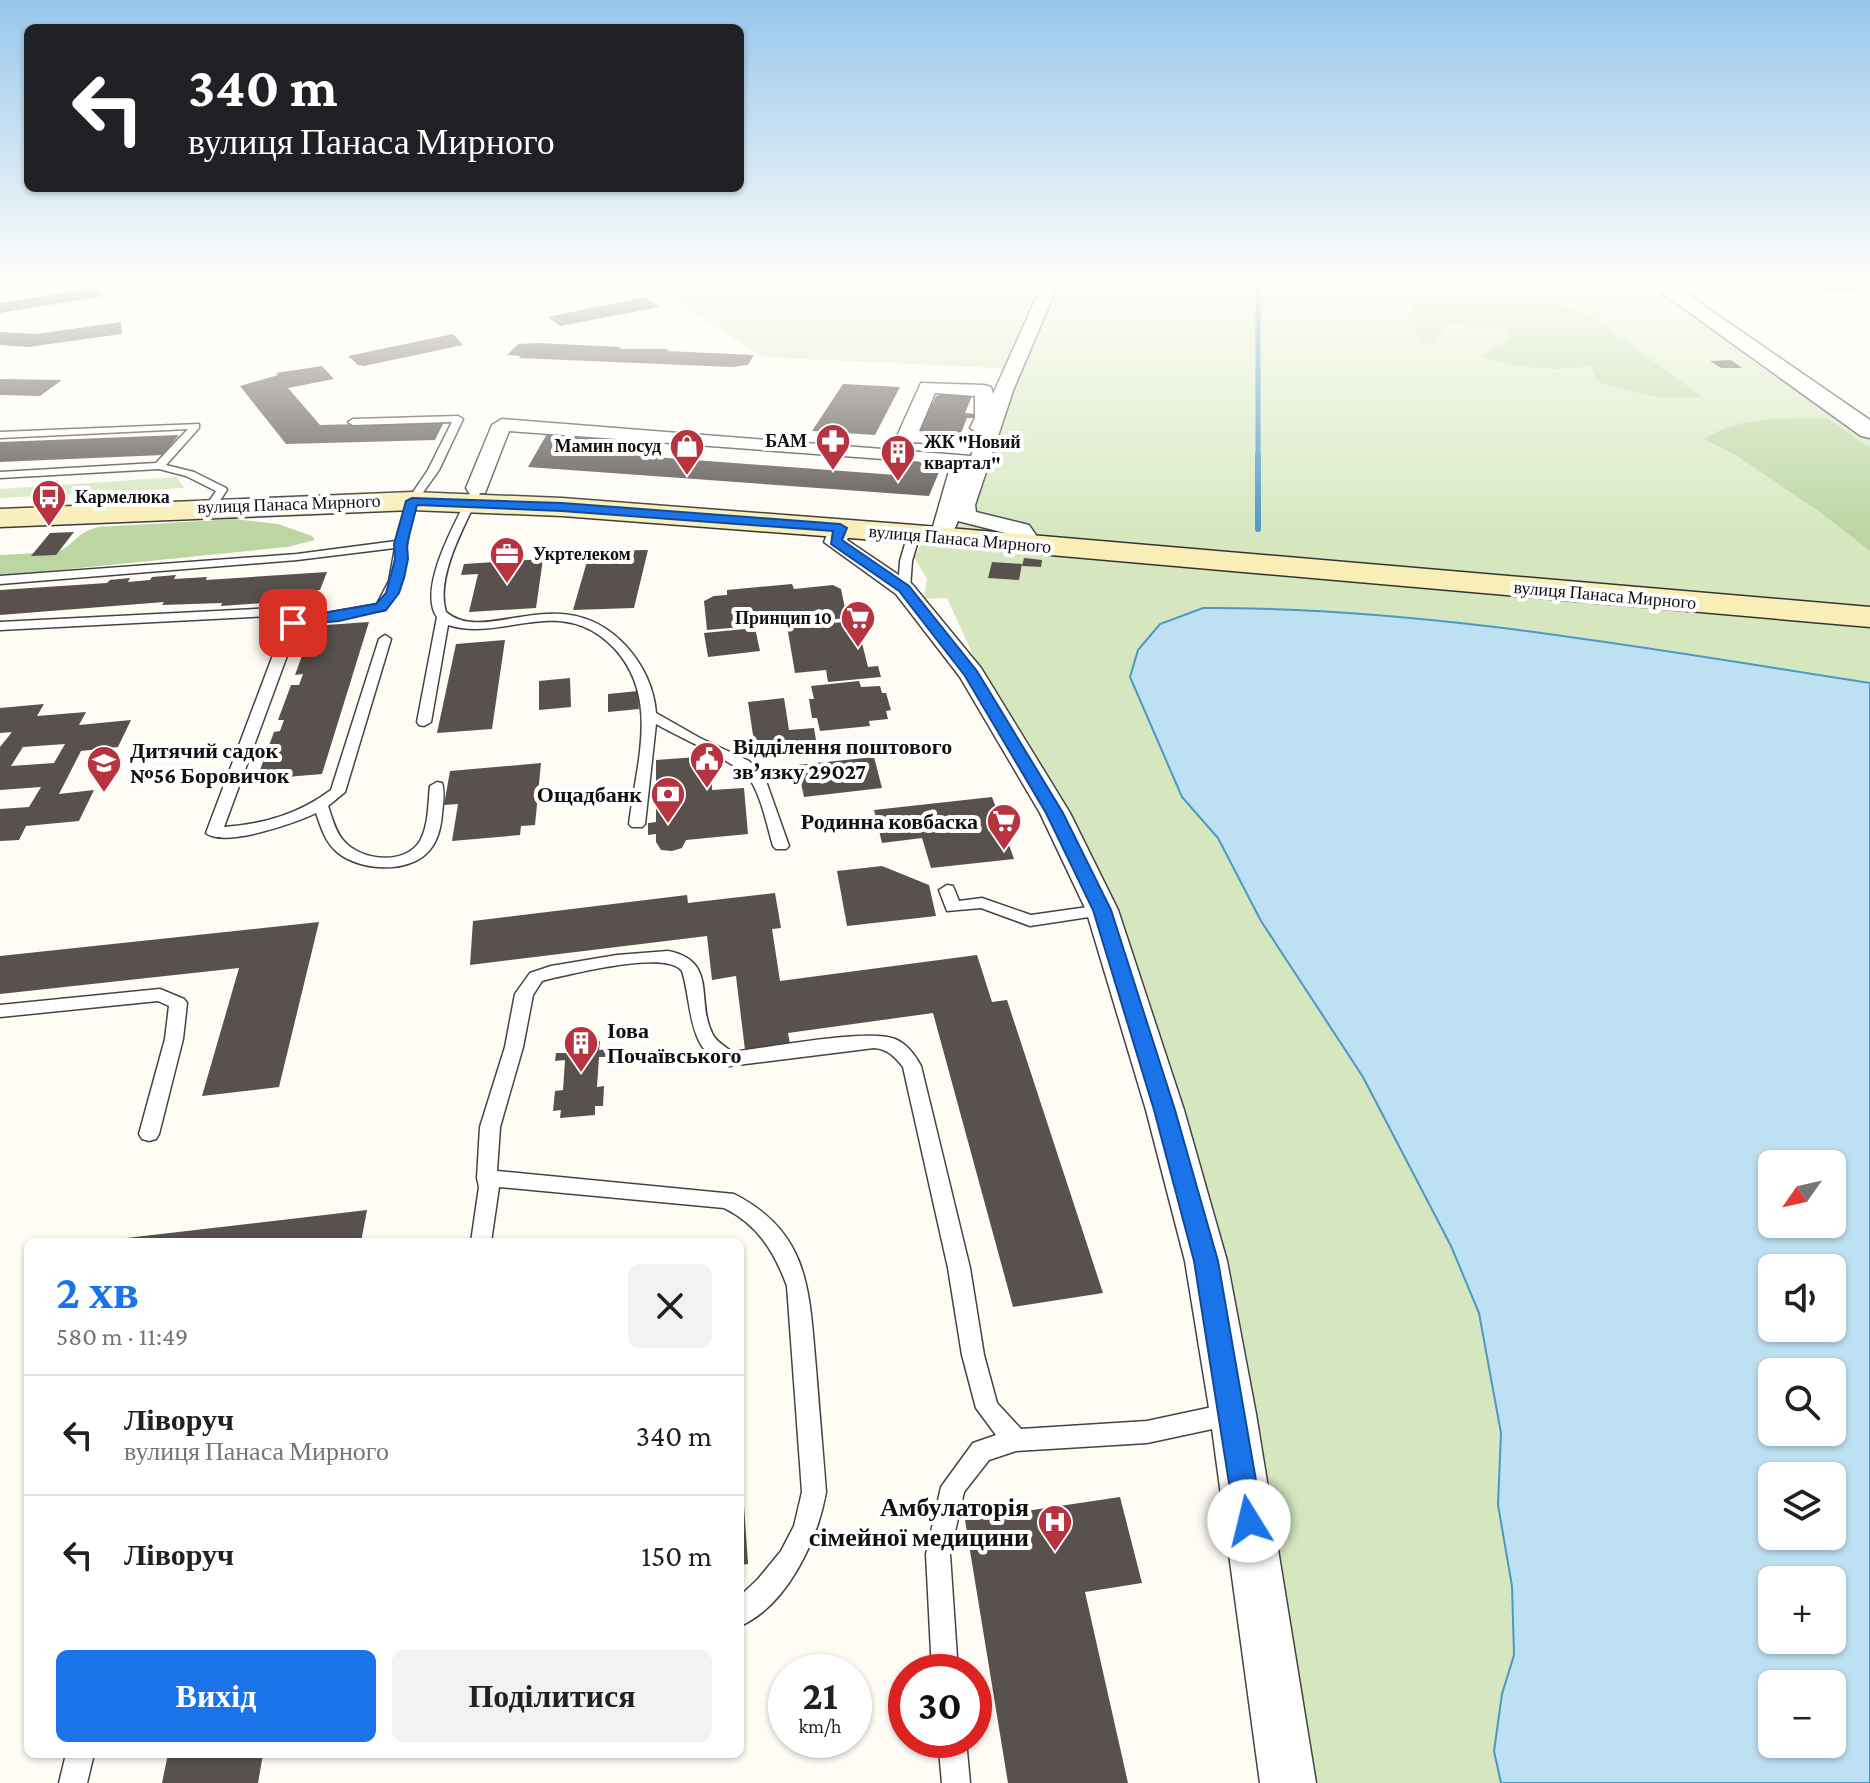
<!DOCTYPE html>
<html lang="uk">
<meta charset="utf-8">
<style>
:root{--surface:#fff;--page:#f2f2f2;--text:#202124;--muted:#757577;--line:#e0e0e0;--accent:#1a73e8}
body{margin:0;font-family:"Crimson Pro",serif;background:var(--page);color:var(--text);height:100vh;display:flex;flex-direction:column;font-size:30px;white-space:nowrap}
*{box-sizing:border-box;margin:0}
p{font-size:26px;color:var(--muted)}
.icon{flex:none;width:44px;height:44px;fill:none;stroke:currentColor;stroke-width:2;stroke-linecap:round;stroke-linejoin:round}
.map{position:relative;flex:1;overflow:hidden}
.sheet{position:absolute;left:24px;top:1238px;width:720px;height:520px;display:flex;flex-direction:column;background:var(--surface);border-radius:12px;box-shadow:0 2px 6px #0004}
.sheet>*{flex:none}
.banner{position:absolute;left:24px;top:24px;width:720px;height:168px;border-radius:12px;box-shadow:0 2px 6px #0004;background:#202124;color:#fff;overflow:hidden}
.needle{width:52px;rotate:236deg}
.controls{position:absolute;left:1758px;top:1150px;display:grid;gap:16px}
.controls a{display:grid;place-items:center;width:88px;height:88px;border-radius:12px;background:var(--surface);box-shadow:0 2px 6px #0004;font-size:40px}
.speed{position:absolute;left:768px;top:1654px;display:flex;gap:16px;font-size:40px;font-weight:700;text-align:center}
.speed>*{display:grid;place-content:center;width:104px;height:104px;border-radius:50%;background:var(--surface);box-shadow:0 2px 6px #0004;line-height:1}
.speed small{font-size:20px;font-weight:400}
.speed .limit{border:12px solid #d22;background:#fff;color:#111}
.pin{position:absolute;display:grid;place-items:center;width:68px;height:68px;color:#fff;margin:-34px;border-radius:16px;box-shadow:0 4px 12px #0006}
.me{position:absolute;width:88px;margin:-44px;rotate:351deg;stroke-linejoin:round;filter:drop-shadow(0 0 6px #0008)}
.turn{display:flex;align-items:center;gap:28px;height:168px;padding:0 32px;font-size:36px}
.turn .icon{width:104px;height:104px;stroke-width:2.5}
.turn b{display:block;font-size:56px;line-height:68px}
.round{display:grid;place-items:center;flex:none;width:84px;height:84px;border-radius:12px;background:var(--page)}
.summary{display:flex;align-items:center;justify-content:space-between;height:136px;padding:0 32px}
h1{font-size:48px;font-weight:600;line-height:60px;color:var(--accent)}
.button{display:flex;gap:16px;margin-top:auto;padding:16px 32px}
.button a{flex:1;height:92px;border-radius:12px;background:var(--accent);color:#fff;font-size:32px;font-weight:600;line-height:92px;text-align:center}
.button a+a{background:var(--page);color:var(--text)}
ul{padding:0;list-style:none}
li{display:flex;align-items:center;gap:24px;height:120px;padding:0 32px;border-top:2px solid var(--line)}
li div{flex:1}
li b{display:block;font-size:30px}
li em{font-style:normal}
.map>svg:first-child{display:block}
.green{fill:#d6e7c0;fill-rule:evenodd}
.forest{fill:#bbd6a1}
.water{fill:#bde0f2;stroke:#4a98c3;stroke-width:2;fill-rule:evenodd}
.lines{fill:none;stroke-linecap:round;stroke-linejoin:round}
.stream-far1{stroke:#4a98c3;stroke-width:5}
.stream{stroke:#4a98c3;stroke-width:6}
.building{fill:#58514e;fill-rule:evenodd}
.service-casing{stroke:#444;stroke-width:3}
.minor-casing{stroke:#444;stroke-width:3}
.tertiary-casing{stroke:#444;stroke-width:3}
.secondary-casing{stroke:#333;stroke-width:3}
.service{fill:#fff;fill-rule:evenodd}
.minor{fill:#fff;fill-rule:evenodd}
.tertiary{fill:#fff;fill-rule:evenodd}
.secondary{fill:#f8eeb6;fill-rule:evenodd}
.route{fill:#1a73e8;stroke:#114b97;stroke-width:2}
.labels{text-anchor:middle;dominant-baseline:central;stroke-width:8;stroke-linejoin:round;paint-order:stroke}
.far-poi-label{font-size:18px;font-weight:bold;fill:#111;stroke:#fff;text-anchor:end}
.far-street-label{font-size:18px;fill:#111;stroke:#fff}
.poi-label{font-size:22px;font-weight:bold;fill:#111;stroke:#fff;text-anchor:start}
.near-poi-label{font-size:26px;font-weight:bold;fill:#111;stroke:#fff;text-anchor:end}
</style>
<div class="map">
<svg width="1870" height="1783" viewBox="0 0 1870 1783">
<rect width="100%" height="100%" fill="#fefcf5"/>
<!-- green -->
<g class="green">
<path d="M651,285H1655L1870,436V613L952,533L1019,369L763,357Z"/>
<path d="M177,477L184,488L0,498V489Z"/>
<path d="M923,541L1870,622V1783H1312L1180,1109L947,598L924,599L927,579L914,557ZM1772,1164H1832V1224H1772ZM1772,1268H1832V1328H1772ZM1772,1372H1832V1432H1772ZM1772,1476H1832V1536H1772ZM1772,1580H1832V1640H1772ZM1772,1684H1832V1744H1772Z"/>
</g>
<!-- forest -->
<g class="forest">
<path d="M1411,285H1537L1556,302L1592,316L1701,396C1662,402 1635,392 1598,382L1591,366C1553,373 1516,367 1480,357L1511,339L1504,327L1450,324L1426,346L1416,332Z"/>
<path d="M1827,418L1870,448V551L1820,512L1734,454L1704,439C1743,415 1782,419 1827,418Z"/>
<path d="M235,519L278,524L312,536L315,540L287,547L0,576V555L57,552C74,546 75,533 98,527Z"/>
</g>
<!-- water -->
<path class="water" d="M1203,608C1425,607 1651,649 1870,683V1783H1501L1494,1751L1502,1694L1514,1655L1512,1586L1498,1505L1501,1433L1479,1313L1451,1246L1363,1077L1261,921L1218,838L1182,797L1130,677L1138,650L1160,624ZM1772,1164H1832V1224H1772ZM1832,1268V1328H1772V1268ZM1832,1372V1432H1772V1372ZM1772,1476H1832V1536H1772ZM1832,1580V1640H1772V1580ZM1832,1684V1744H1772V1684Z"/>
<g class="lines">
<!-- stream-far1 -->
<path class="stream-far1" d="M1258,285V456"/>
<!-- stream -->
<path class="stream" d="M1258,454V529"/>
</g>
<!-- building -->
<g class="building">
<path d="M1813,285H1856L1865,289L1828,292Z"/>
<path d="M98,287L104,296L0,313V303Z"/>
<path d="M645,297L660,307L560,326L548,317Z"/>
<path d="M121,322L122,334L28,347L0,345V332L36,334Z"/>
<path d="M453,334L463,345L364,366L358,365L348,356Z"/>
<path d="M537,343L621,347L620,349H668L667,351L754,355L748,365L732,367L518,358L521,356L507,355L518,344Z"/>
<path d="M1731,360L1742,368H1721L1710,361Z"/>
<path d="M322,366L334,379L288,388L320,425L444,422L435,440L286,444L240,386L278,375L276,373Z"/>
<path d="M0,379L62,380L40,396L0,395Z"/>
<path d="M843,384L900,387L875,435L812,431Z"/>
<path d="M945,394L972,396L965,413L976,414L975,418H967L961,433L956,435L923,433L924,430H919L925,419L920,418L928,403H933L936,396Z"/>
<path d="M548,432L601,436L588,452L896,475L903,461L942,465L929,496L528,467Z"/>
<path d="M179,435L163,455L0,462V442Z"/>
<path d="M74,532L56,555L31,556L50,533Z"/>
<path d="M648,550L634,608L573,610L590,551Z"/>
<path d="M1024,558L1042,560L1041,567L1022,566Z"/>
<path d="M543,559L536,608L469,612L478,574L461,575L464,564Z"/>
<path d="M992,562L1022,564L1019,580L988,578Z"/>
<path d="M327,572L320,590L311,591L307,600L221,606L222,603L162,605L164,602L0,615V590L107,583L110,580L130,578L128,582L150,580L152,577L176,575L174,579L207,577L206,580Z"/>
<path d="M792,584L794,589L833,585L841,589L847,618L707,630L704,601L714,596L727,595V590Z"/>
<path d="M369,622L322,774L263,779L267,769L260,770L274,732L280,731L284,720H278L291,685H299L303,674L295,675L309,636L324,631L326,625Z"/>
<path d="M846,622L849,632L859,631L868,667L878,666L881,677L828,682L826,670L795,673L787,626Z"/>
<path d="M755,628L760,651L708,657L704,633Z"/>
<path d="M505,640L492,729L437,733L456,644Z"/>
<path d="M570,678L571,707L539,710V681Z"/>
<path d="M859,681L861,687L880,686L882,693H886L891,710L886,711L888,719L869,721L870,726L820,731L817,718H812L809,699H814L811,686Z"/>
<path d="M638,691L639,709L608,712V694Z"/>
<path d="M784,698L789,730L814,728L817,746L766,751L753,735L748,702Z"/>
<path d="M44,704L37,716L86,712L79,725L131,720L118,747L81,751L59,794L94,790L79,821L26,826L19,840L0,841V809L29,807L41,787L0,790V747L12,732L0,733V708ZM65,744L54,763L11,766L23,747Z"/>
<path d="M711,756L712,790L744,788L748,834L686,840L682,848L672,851L661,850L656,842V834L648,835V823L656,822V760Z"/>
<path d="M874,757L882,788L804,797L797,765Z"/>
<path d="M541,763L535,825L521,826L520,835L452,841L458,804L444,805L450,771Z"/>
<path d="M992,797L1014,859L931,868L922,838L882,843L874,810Z"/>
<path d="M882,866L929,885L936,916L847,926L837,871Z"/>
<path d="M775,893L781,928L772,929L780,981L977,955L992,1002L1007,1000L1103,1293L1013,1307L933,1013L788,1033L790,1044L745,1050L736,976L712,980L707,936L470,965L473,921L687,895L688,903Z"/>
<path d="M319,922L279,1087L202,1096L239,968L0,994V956Z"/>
<path d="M600,1041L599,1050L609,1049L608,1057H599L597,1087L604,1086L603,1106H595V1115L560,1118L561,1110L553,1111L555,1091L563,1090L565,1060L555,1061L556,1053H566L567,1044Z"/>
<path d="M367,1210L361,1242H109V1240Z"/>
<path d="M742,1477L748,1564L740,1565V1478Z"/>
<path d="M1120,1497L1142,1583L1085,1592L1128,1783H1008L965,1520Z"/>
<path d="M168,1754H263L258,1783H162Z"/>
</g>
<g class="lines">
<!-- service casing -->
<g class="service-casing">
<g id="service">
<path d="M458,416L463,419L439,470L417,501L412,514L401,581L385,610L298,626L224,827C264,824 299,814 331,790L379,639L385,635L391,639L345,792L328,806C332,817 335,831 343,840C360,861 405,866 420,841C429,825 428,803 430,786L437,782L442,783C445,792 443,804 442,814C441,828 437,844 426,854C404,874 358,870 337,852C325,842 321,827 316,813C296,823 224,848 206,833L288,615L0,630V622L295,607L301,611L300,618L377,604L389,581L395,548L297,560L0,584V576L297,554L396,541L407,501L428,470L452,422L353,425L348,422L353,419Z"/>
<path d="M199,424V428L166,465L194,472L226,488L227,490L215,508L206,506L216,491L186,476L159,469L0,478V472L156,463L188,429L0,438V432Z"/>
<path d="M475,490L480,493C465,525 435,577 446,612C487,647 561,576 626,646C643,665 654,687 656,713L700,738L749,761L766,781L789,846L786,849H776L773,846C767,826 762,799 751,781C740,763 678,737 656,724L645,824L642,827H632L629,824C636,764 660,699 615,649C595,628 573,619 544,621C512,623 479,635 448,625L431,722L424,726L419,725L417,722L437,617C417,589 456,521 470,493Z"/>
<path d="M914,531L920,534L912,561L910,589L904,593L898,589L900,561L908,534Z"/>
<path d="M947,885L953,886L959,901L982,898L1031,915L1102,905L1110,910L1102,915L1030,926L981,908L947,911L939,890Z"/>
<path d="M668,951C719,961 695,1002 713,1035C717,1042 726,1047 732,1052C766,1048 868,1028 895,1039C907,1044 915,1055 921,1066L970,1268L984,1355L997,1403L1021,1429L1147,1421L1231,1403L1239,1407L1242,1414L1239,1421L1231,1425L1147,1443L1016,1451L989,1460L964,1492L950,1554L958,1672H932L926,1554L941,1487L973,1443L996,1435L976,1408L962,1355L948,1268L903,1067C895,1057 888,1049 874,1048L729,1066C686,1053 693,1005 682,971C666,950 579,973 553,978L542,981L533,995L523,1047L500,1127L497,1171L734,1194C811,1233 809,1293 816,1368C819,1410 823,1451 826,1492C818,1539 787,1606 740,1626V1596L758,1579L781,1551L794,1526L802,1492L787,1286C774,1251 758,1225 724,1208L499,1187L491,1242H471L479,1187L477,1178L480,1127L505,1047L515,994L530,973L551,966L617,955Z"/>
<path d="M160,989L184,999L187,1003L183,1039L159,1134L156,1139L149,1141L142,1139L139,1134L165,1039L169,1006L158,1001L0,1017V1005Z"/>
<path d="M938,1740H966L970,1783H942Z"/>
<path d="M66,1754H94L87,1783H59Z"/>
</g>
</g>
<!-- minor casing -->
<g class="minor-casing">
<g id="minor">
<path d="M1042,285H1058L1014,388L975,505L976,512L1029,525L1036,535L1031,549H1015L1012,544L1013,535L958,521L949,542H933L930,537L951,464L509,431L485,493H469L466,488L492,425L502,419L971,456L979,434L970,428L975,418V396L935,393L919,431L955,436L958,440L955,444L907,442L897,436L921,383L984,385L991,387L993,394Z"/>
<path d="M840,521L851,528L847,540L912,584L981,668L1070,813L1118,910L1184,1110L1227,1261L1256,1414L1316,1783H1260L1210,1414L1185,1261L1146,1110L1086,910L1040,813L960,677L896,594L824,542L832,523Z"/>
</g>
</g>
<!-- tertiary casing -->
<g class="tertiary-casing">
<path id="tertiary" d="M1651,285H1674L1870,420V438L1861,436Z"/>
</g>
<!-- secondary casing -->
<g class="secondary-casing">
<path id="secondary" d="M412,492L562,498L914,525L1870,607V627L914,543L562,516L412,510L0,527V509Z"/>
</g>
<!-- service -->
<use href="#service" class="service"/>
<!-- minor -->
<use href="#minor" class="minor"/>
<!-- tertiary -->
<use href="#tertiary" class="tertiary"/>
<!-- secondary -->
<use href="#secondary" class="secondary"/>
</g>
<!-- sky -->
<linearGradient id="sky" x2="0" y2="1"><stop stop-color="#97c6ec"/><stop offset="0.53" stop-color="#fffefa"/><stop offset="1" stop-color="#fffefa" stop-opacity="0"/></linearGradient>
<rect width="1870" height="535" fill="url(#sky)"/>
<!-- route -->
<path class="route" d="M412,498L562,503L840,524L847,528L842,540L909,586L977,671L1063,813L1111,910L1175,1110L1218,1261L1263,1521L1259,1531L1249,1535L1239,1531L1235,1521L1194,1261L1154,1110L1093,910L1046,813L965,676L899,591L831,544L833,531L562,511L417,505L407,544L408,559L404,578L399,593L386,610L339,621L288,626V620L293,618L376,604L386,593L390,578L395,559L394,544L406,501Z"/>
<!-- icons -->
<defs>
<g id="pharmacy-pin" transform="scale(1.8)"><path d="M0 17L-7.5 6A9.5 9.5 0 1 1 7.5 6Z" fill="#b6333f" stroke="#fff"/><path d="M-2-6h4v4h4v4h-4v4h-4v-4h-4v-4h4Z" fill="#fff"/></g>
<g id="shop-pin" transform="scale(1.8)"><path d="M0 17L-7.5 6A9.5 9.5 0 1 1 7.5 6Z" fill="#b6333f" stroke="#fff"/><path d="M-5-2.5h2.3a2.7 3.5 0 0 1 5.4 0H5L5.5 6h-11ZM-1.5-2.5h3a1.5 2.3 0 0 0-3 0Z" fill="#fff"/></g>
<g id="building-pin" transform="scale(1.8)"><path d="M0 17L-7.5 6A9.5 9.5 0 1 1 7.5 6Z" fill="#b6333f" stroke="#fff"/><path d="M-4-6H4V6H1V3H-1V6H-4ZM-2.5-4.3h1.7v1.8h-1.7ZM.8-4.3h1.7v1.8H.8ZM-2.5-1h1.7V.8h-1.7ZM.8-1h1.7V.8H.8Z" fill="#fff"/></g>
<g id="bus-pin" transform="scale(1.8)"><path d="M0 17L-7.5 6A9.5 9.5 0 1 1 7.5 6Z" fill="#b6333f" stroke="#fff"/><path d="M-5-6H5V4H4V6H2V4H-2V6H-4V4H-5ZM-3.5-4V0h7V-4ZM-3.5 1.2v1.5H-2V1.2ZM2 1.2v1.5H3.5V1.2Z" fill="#fff"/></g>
<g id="office-pin" transform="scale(1.8)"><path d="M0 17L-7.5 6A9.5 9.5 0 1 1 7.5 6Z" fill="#b6333f" stroke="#fff"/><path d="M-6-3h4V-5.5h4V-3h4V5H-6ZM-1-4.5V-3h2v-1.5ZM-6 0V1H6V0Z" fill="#fff"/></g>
<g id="supermarket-pin" transform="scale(1.8)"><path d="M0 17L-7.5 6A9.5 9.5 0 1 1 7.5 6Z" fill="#b6333f" stroke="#fff"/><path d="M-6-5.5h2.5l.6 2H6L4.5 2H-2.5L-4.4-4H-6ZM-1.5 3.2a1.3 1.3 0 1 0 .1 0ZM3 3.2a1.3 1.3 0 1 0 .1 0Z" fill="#fff"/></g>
<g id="civic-pin" transform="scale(1.8)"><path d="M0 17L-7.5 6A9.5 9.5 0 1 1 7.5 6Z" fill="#b6333f" stroke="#fff"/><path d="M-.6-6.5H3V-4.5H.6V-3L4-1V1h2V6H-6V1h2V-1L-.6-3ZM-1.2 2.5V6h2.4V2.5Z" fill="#fff"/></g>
<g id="school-pin" transform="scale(1.8)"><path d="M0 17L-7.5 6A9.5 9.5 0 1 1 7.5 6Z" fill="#b6333f" stroke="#fff"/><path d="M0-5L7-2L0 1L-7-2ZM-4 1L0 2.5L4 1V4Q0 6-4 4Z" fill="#fff"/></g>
<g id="bank-pin" transform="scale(1.8)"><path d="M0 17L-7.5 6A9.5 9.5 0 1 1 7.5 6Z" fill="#b6333f" stroke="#fff"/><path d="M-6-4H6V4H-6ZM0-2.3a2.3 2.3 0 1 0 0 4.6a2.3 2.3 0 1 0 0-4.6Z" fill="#fff"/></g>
<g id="hospital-pin" transform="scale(1.8)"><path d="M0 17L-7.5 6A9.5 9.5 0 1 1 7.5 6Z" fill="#b6333f" stroke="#fff"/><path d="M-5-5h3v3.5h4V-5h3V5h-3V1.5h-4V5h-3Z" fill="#fff"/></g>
</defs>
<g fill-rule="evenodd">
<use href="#pharmacy-pin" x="833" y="441"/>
<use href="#shop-pin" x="687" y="446"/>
<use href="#building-pin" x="898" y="452"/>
<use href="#bus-pin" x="49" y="497"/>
<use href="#office-pin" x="507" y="554"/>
<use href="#supermarket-pin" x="858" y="618"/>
<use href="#civic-pin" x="707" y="759"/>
<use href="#school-pin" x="104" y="763"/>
<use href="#bank-pin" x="668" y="794"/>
<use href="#supermarket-pin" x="1004" y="821"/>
<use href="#building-pin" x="581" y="1043"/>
<use href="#hospital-pin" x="1055" y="1522"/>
</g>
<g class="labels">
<!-- far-poi labels -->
<g class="far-poi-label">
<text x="807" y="441">БАМ</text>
<text x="924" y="442" text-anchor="start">ЖК "Новий<tspan x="924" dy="21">квартал"</tspan></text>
<text x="661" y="446">Мамин посуд</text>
<text x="75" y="497" text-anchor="start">Кармелюка</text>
<text x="533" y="554" text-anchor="start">Укртелеком</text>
<text x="832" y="618">Принцип 10</text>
</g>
<!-- far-street labels -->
<g class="far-street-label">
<text transform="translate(289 504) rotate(-2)">вулиця Панаса Мирного</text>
<text transform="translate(960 539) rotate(5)">вулиця Панаса Мирного</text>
<text transform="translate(1605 595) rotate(5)">вулиця Панаса Мирного</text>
</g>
<!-- poi labels -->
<g class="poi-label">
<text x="733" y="746">Відділення поштового<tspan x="733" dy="25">зв’язку 29027</tspan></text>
<text x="130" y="750">Дитячий садок<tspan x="130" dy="25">№56 Боровичок</tspan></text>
<text x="642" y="794" text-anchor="end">Ощадбанк</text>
<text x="978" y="821" text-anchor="end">Родинна ковбаска</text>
<text x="607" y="1030">Іова<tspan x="607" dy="25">Почаївського</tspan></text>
</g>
<!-- near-poi labels -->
<g class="near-poi-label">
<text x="1029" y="1507">Амбулаторія<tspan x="1029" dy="30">сімейної медицини</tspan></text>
</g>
</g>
</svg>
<div class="controls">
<a><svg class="needle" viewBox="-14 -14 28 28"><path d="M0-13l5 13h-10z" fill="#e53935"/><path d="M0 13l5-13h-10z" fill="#757577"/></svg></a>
<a><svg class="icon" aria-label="sound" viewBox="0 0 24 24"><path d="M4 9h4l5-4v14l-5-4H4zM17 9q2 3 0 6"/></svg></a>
<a><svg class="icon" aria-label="search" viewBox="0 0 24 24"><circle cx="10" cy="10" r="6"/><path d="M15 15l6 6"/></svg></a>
<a><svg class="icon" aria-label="layers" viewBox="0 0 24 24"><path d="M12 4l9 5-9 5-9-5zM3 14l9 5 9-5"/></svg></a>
<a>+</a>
<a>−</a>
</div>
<div class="speed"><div>21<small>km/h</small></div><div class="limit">30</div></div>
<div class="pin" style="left:293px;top:623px;background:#d93025"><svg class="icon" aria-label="arrive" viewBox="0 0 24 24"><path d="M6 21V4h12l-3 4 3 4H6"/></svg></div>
<svg class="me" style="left:1249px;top:1521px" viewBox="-20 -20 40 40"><circle r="19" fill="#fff"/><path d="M0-13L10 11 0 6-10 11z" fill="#1a73e8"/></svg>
<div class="banner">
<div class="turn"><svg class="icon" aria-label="left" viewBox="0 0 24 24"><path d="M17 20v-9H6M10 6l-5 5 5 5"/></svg><div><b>340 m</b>вулиця Панаса Мирного</div></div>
</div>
<section class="sheet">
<div class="summary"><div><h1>2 хв</h1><p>580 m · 11:49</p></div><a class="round"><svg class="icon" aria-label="close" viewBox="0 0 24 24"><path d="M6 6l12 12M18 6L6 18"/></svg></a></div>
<ul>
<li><svg class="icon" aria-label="left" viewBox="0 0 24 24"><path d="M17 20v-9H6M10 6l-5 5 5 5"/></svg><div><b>Ліворуч</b><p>вулиця Панаса Мирного</p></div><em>340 m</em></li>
<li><svg class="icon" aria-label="left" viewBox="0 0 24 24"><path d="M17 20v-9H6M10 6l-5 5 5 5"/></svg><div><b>Ліворуч</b></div><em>150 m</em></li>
</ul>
<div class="button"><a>Вихід</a><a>Поділитися</a></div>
</section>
</div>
